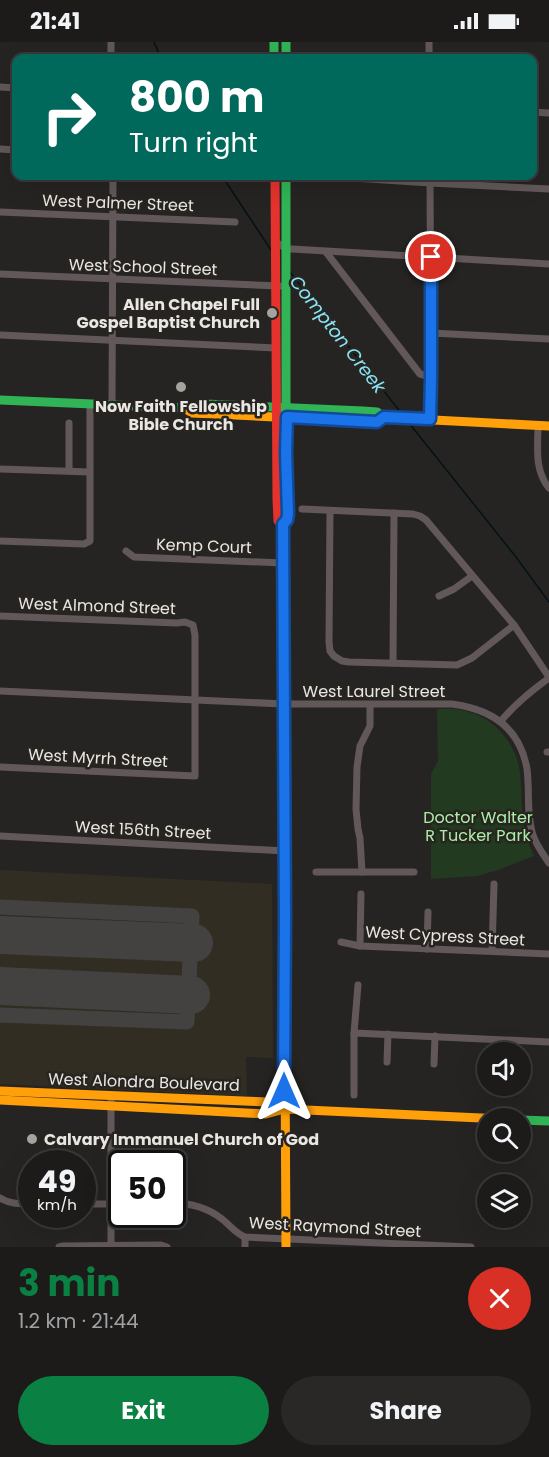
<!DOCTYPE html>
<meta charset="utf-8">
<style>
:root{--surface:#1c1b1a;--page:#292827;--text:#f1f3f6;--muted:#a0a1a2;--line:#3a3939;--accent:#0b8043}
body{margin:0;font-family:Poppins,sans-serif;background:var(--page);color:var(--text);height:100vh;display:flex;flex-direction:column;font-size:22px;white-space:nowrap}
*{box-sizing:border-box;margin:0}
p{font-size:20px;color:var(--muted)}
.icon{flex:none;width:33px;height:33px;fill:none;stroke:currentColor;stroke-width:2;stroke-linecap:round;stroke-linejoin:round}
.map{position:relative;height:1205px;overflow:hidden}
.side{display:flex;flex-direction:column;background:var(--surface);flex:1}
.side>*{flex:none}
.hud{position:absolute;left:12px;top:12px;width:525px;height:126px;border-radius:12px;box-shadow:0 6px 24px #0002,0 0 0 2px var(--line);background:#00695c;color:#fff;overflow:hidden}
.fabs{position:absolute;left:477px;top:1000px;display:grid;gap:12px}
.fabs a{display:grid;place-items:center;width:54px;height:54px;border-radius:50%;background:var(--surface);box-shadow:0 6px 24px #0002,0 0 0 2px var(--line);font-size:30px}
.speed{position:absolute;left:18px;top:1108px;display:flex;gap:12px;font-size:30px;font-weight:700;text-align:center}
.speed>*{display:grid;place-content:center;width:78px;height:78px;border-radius:50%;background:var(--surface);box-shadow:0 6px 24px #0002,0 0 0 2px var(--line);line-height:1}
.speed small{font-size:15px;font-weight:400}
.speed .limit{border:3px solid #111;border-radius:9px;background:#fff;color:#111}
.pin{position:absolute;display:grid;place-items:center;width:51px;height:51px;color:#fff;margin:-26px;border:3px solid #fff;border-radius:50%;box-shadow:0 2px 6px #0007}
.me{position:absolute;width:66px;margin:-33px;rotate:0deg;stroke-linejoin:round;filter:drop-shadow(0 0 4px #0008)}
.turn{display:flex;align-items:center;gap:21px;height:126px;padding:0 18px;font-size:27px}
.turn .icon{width:78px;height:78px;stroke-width:2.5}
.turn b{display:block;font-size:42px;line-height:51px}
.round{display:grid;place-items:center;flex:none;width:63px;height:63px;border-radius:32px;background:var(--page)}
.summary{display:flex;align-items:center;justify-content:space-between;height:102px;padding:0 18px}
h1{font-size:36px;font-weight:700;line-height:45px;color:var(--accent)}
.primary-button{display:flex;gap:12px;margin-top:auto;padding:12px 18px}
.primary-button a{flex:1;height:69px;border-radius:36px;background:var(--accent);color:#fff;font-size:24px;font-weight:700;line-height:69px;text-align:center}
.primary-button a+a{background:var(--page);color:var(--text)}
.status{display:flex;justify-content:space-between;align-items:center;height:42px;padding:0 30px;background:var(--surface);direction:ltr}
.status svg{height:16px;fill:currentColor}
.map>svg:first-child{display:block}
.built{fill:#322d23}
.green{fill:#223a20}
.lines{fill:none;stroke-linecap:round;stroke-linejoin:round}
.stream{stroke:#031217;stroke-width:1.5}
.taxiway{stroke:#444240;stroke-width:15}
.runway{stroke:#444240;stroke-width:38}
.street{stroke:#625859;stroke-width:7}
.fast{stroke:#30b455;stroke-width:9}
.slow{stroke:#ff9f0a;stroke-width:9}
.jam{stroke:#e5322d;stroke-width:9}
.route-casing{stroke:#114b97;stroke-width:15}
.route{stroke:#1a73e8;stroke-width:10}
.poi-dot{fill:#a5a3a0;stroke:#282520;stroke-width:2}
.labels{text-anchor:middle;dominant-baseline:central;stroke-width:5;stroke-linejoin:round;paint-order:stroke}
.street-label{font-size:16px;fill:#e9e7e4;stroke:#282520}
.poi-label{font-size:16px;font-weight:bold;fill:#e9e7e4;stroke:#282520;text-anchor:end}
.park-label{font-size:16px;fill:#aaeea7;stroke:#282520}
.water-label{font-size:18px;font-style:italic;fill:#87e4fa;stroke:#282520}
</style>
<div class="status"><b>21:41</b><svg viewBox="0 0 49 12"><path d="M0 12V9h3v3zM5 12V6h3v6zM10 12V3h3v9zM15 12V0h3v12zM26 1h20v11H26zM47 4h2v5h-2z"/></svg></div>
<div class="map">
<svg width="549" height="1205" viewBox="0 0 549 1205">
<rect width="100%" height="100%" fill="#262422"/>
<!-- built -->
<path class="built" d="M0,828L272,842L273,1016L246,1015L247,1054L0,1042Z"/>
<!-- green -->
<path class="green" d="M437,667C445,667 453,666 461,668C492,673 517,701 520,731C522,751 521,773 525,792C527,799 531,807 534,814L498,828L477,834L431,837V732L438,719Z"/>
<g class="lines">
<!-- stream -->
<g class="stream">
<path d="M154,0L161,16"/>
<path d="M222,134L271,208"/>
<path d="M290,230L402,372"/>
<path d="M409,381L516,515L549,560"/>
</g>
<!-- taxiway -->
<path class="taxiway" d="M0,865L192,874L187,980L0,973"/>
<!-- runway -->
<g class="runway">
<path d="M0,893L194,901"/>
<path d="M0,944L191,953"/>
</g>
<!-- street -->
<g class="street">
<path d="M429,0V16"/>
<path d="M111,16V0"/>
<path d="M0,45L16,46"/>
<path d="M532,70L549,71"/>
<path d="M0,107L16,108"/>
<path d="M323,134L430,141L549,147"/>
<path d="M0,170L235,180"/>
<path d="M275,199L286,207H292L549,222"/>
<path d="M326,210L420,332L431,335"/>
<path d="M0,232L280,244"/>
<path d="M431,291L549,297"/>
<path d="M0,293L276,306"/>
<path d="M112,363L113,134"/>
<path d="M430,377L431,335L430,134"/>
<path d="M538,383C538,405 534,428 549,446"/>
<path d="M0,427L90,430"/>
<path d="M69,429V381"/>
<path d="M302,467L413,472L420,474L426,478L514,583L549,635"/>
<path d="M330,469L329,600L330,609L334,614"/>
<path d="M0,499L84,502L90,499V362"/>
<path d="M126,509L134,515L283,521"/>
<path d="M439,554L454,547L472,534"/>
<path d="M0,574L177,581L185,580L193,583L195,593V734L0,725"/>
<path d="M334,614L342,619L349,620L457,623L472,616L514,583"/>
<path d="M393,621L394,471"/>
<path d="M0,649L284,662H452C491,667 520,686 527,727C530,749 526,772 533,793C536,803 543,812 549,821"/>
<path d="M501,679C515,662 531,649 549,636"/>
<path d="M547,710H549"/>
<path d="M0,794L285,809"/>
<path d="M316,830H414"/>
<path d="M362,830L360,796L358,787L356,767L357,725L360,704L370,684V663"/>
<path d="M341,900L360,904L549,912"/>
<path d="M360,904L361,852"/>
<path d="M427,907L428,870"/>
<path d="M492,909L494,842"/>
<path d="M354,991L549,1000"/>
<path d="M387,1020L388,992"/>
<path d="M434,1022L435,994"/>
<path d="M354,1053V991L358,943"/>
<path d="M0,1156C9,1162 21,1162 32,1162"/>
<path d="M172,1161C190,1161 208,1166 222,1177C230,1183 235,1191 245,1195L471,1205"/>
<path d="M82,1162H122"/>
<path d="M59,1205L63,1204L161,1203L167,1205"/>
<path d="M111,1205V1059"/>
<path d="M245,1205V1195"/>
</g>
<!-- fast -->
<g class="fast">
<path d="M274,0V16"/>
<path d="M286,0V16"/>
<path d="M286,134V411L287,449"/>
<path d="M0,358L184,366L205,362L363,369L377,370L384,375L395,376"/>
<path d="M520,1078L549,1079"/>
</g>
<!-- slow -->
<g class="slow">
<path d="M184,366L192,371L377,380L384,375"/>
<path d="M395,376L549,384"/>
<path d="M284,827L286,1205"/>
<path d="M0,1049L269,1060L284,1067"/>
<path d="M0,1058L266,1072L284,1067L503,1077"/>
</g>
<!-- jam -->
<g class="jam">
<path d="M275,134L277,457L278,479L283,482"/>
<path d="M284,827L283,482C291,474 288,459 287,449"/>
</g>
</g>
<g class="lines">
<!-- route casing -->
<g class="route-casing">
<path id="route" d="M284,1049L285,876L283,482L287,478L288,472L286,411L287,375L377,380L384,375L430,377L431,335V215"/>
</g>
<!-- route -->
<use href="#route" class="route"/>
</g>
<!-- markers -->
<g class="poi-dot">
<circle cx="272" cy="271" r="6"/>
<circle cx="181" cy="345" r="6"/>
<circle cx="32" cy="1097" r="6"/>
</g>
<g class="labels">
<!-- street labels -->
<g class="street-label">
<text transform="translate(118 161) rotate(2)">West Palmer Street</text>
<text transform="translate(143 225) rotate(2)">West School Street</text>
<text transform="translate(204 504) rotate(2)">Kemp Court</text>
<text transform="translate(97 564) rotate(2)">West Almond Street</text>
<text x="374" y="649">West Laurel Street</text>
<text transform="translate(98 716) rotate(3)">West Myrrh Street</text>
<text transform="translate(143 788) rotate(3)">West 156th Street</text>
<text transform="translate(445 894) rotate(3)">West Cypress Street</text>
<text transform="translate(144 1040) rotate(2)">West Alondra Boulevard</text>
<text transform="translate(335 1185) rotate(3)">West Raymond Street</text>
</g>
<!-- poi labels -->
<g class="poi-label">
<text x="260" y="262">Allen Chapel Full<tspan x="260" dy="18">Gospel Baptist Church</tspan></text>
<text x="181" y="364" text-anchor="middle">Now Faith Fellowship<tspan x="181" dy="18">Bible Church</tspan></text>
<text x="44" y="1097" text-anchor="start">Calvary Immanuel Church of God</text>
</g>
<!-- park labels -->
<g class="park-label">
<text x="478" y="775">Doctor Walter<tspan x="478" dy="18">R Tucker Park</tspan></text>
</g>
<!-- water labels -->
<g class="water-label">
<text transform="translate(338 292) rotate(52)">Compton Creek</text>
</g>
</g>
</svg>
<div class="fabs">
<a><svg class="icon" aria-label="sound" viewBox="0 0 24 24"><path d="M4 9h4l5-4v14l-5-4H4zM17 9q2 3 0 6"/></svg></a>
<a><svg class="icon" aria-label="search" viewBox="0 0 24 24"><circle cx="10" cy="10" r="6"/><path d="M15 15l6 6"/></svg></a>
<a><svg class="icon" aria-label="layers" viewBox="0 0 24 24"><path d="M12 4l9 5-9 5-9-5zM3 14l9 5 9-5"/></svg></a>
</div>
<div class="speed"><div>49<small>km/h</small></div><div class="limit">50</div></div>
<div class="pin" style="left:431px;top:215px;background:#d93025"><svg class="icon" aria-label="arrive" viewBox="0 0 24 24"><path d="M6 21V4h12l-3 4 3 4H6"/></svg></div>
<svg class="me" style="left:284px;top:1049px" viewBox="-20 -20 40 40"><path d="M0-17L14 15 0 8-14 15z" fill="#1a73e8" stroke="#fff" stroke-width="4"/></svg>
<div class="hud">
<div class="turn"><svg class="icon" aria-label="right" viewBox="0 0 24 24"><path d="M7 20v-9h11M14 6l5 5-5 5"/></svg><div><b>800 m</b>Turn right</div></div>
</div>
</div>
<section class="side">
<div class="summary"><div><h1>3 min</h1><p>1.2 km · 21:44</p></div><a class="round" style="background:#d93025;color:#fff"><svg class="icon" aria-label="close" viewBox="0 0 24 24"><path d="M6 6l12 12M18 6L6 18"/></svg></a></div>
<div class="primary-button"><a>Exit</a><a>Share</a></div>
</section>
